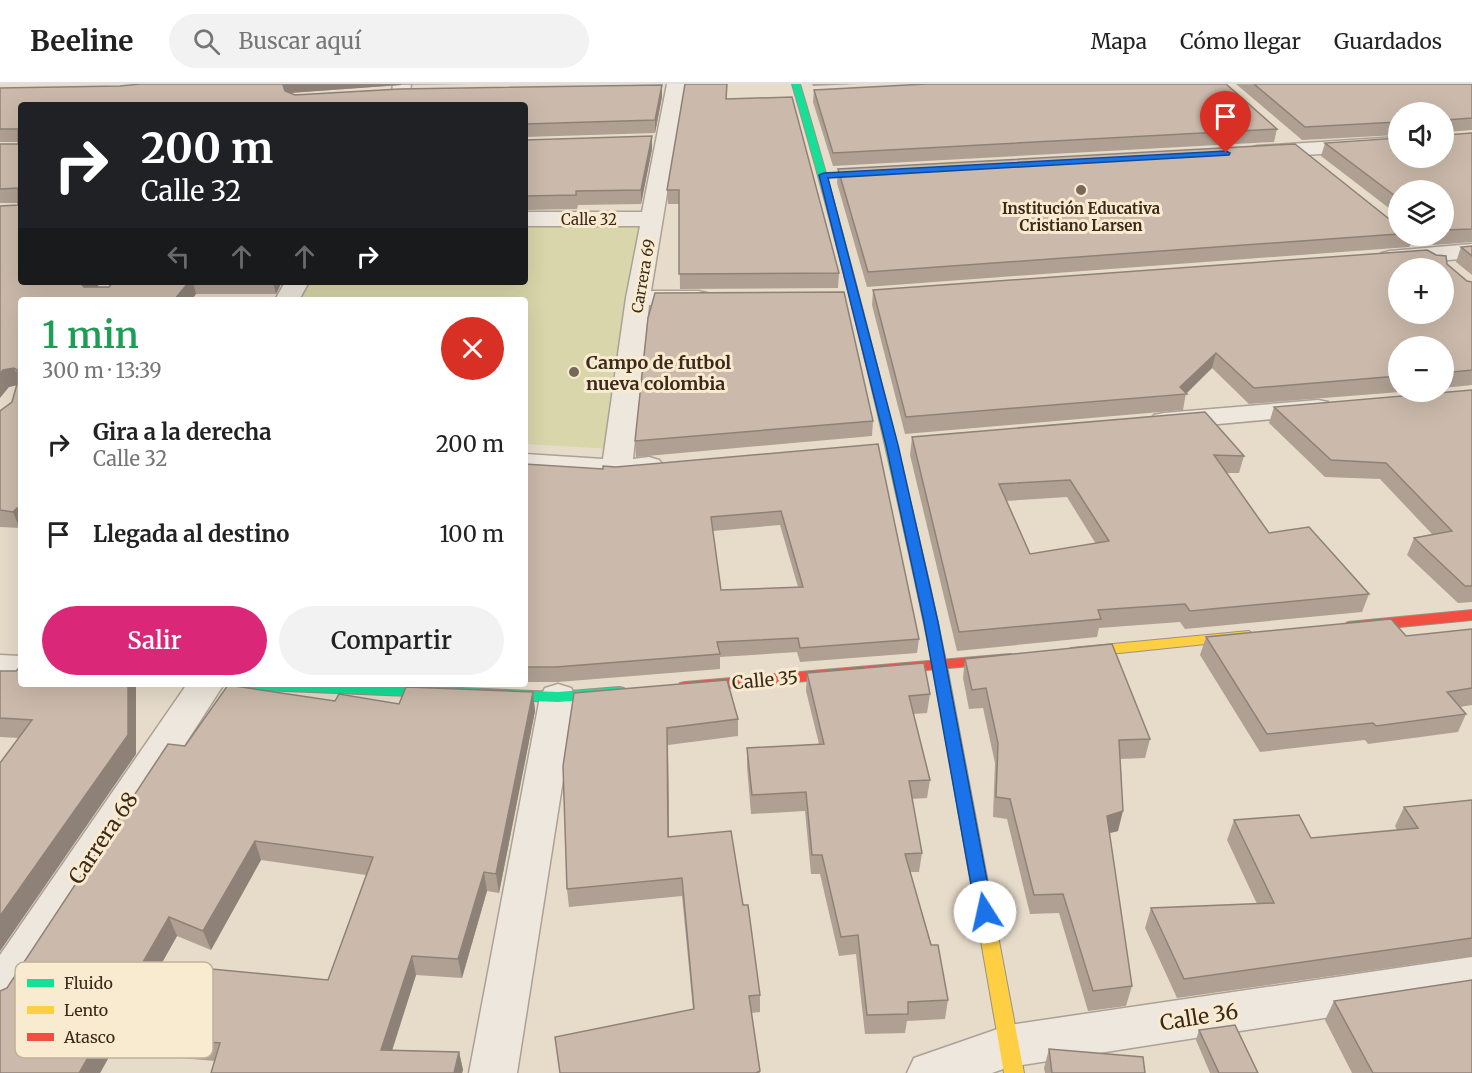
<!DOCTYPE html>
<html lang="es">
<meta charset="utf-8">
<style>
:root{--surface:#fff;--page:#f2f2f2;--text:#222;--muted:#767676;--line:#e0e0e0;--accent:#db2777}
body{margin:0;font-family:Merriweather,serif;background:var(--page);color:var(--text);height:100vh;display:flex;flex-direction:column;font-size:22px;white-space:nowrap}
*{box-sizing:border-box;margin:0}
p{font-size:20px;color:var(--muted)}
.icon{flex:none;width:33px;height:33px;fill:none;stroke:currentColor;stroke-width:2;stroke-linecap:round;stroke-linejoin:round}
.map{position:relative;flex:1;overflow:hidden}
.drawer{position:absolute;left:18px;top:213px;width:510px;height:390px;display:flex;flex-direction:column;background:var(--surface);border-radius:6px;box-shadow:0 6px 24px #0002}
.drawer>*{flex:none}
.hud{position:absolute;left:18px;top:18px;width:510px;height:183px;border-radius:6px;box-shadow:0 6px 24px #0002;background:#202124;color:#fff;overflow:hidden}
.fabs{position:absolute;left:1388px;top:18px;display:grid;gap:12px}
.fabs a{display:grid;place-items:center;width:66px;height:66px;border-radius:50%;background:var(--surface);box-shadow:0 6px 24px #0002;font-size:30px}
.pin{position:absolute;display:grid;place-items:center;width:51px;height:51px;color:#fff;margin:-62px -26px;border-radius:50% 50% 50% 0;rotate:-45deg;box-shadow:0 0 6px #0007}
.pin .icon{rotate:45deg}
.me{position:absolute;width:66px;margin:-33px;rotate:350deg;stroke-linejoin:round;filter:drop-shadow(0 0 4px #0008)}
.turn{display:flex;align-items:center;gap:21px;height:126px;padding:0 24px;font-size:27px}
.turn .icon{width:78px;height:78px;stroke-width:2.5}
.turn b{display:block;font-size:42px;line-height:51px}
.lanes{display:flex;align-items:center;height:57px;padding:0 24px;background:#0003;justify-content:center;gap:30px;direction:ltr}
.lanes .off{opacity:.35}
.round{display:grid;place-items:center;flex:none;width:63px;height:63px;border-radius:32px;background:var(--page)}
.headline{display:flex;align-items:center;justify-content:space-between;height:102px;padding:0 24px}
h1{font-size:36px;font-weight:600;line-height:45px;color:#1e9e55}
.cta{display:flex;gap:12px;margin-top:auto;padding:12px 24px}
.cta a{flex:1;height:69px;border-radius:36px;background:var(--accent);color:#fff;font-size:24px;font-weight:600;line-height:69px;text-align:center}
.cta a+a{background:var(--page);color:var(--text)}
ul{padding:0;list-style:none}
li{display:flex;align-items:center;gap:18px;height:90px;padding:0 24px}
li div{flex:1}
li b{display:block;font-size:22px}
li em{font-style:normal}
header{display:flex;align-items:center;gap:36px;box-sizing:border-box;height:84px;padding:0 30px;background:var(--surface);border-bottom:2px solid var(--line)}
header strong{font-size:28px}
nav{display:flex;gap:33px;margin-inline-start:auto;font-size:21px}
.search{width:420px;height:54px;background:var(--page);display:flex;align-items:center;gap:15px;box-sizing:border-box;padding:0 21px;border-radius:33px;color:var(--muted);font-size:22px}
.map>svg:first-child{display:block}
.green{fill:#d9d6ab}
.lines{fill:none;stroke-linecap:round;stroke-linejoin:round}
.street-casing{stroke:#aca194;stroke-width:3}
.fast-casing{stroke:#9b9184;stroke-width:2}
.slow-casing{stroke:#9b9184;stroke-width:2}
.jam-casing{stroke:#9b9184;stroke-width:2}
.street{fill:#ede7dd;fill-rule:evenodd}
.fast{fill:#16e098;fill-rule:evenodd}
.slow{fill:#ffcf43;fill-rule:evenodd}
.jam{fill:#f24e42;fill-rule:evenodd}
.wall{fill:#afa093;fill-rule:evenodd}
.shaded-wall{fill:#8e8278}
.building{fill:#cbbaab;stroke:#8e8278;stroke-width:1.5;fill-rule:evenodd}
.route{fill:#1a73e8;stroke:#114b97;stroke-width:1.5}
.poi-dot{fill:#776858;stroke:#f9ebcf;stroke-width:2}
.labels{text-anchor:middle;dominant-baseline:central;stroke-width:6;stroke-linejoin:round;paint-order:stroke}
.far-poi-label{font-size:15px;font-weight:bold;fill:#3b291b;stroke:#f9ebcf}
.far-street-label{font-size:15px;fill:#3b291b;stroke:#f9ebcf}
.poi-label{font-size:18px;font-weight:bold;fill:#3b291b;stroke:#f9ebcf;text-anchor:start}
.street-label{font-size:18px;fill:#3b291b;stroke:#f9ebcf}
.near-street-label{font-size:21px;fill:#3b291b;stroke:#f9ebcf}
.key{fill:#f9ebcf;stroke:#c0b199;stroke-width:1.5}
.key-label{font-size:16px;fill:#3b291b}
</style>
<header>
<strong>Beeline</strong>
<div class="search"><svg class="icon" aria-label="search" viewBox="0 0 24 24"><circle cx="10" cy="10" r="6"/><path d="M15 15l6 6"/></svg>Buscar aquí</div>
<nav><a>Mapa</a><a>Cómo llegar</a><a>Guardados</a></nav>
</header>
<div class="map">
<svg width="1472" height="989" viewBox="0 0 1472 989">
<rect width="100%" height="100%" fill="#e7dcca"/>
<!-- green -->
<path class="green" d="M525,140L642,142L612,365L525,360V216H300L310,198H525Z"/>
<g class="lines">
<!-- street casing -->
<g class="street-casing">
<g id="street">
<path d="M393,0H411L410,9L403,21H385L392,9Z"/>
<path d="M667,0H685L651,207H698L707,209L710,214L707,219L698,221H649L633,375L649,373L659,376L664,382L659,388L617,394L525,388V370L603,375L626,214L640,142H525V128H642Z"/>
<path d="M1398,53V65L1257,74L1250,72L1247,68L1250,64L1257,62Z"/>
<path d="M1472,160V174L1390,181L1382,179L1378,174L1382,169L1390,167Z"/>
<path d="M285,198H309L299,216H275Z"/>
<path d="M1318,316L1328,318L1332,324L1328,330L1164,345L1154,343L1150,337L1154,331L1164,329Z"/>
<path d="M0,571L21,572V596L0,595Z"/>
<path d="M187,600H224L16,922L0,928V871Z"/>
<path d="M558,600L571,604L576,613L517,989H469L540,613L545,604Z"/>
<path d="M1472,873V911L1009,983L992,989H907L914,974L1009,941Z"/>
</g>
</g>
<!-- fast casing -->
<g class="fast-casing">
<g id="fast">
<path d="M792,0H800C850,166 891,333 930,502L928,505H918L916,502C880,333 841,166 792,0Z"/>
<path d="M229,600H364L558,608L619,603L624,604L626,608L624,612L619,613L558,618L236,605L231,604Z"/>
</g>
</g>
<!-- slow casing -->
<g class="slow-casing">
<g id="slow">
<path d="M923,498L930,502L947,582L1024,989H1004L933,582L916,502Z"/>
<path d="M1249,547L1256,552L1254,555L1071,574L1064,569L1071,564Z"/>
</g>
</g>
<!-- jam casing -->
<g class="jam-casing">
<g id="jam">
<path d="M1472,526V536L1348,548L1341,543L1348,538Z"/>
<path d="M1010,570L1015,572L1017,575L1015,578L685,608L680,607L678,603L680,599L685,598Z"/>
</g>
</g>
<!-- street -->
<use href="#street" class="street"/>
<!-- fast -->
<use href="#fast" class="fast"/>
<!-- slow -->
<use href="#slow" class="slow"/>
<!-- jam -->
<use href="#jam" class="jam"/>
</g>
<!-- wall -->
<g class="wall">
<path d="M140,0H472L401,1L290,9L295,11L662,1V13L655,49L525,53V21H21V198H101L97,203H109L113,198H282L276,210H196L191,216H21V444L0,443V327L12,318L17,301L9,303L18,119H0V60H18V58H0V4L120,2Z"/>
<path d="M727,0V15L839,189L838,204L680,205L679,120H668L667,106Z"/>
<path d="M812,0H858L813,2Z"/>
<path d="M1236,0H1472V46L1446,48V51L1472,49V158L1434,161L1420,155L1412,157L1409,163L867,203L837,99L838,85L1393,138L1398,139V152H1443V106H1398V131L1321,72L1325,59L1443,74L1398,28V51L1302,56Z"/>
<path d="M814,6L1277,45L1274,58L833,82L813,18Z"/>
<path d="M652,52V65L641,120L578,121L577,125L525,126V56Z"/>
<path d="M1472,162V191L1456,178L1461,163Z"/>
<path d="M1447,180L1467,197L1472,198V301L1443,304V262H1398V308H1400L1249,320L1212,284L1186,309L1183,326L905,350L872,221L873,206Z"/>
<path d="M1472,306V518L1458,519L1407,471L1414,454L1432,450L1380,395L1325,393L1269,339L1274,323Z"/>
<path d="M873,337L872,352L636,373L635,357Z"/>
<path d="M912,353L1244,372L1239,389H1227L1269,449L1369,510L1362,528L1185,545L1180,538L1099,544L1097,553L957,567L910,371ZM1067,413L1096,460L1030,470L1006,417Z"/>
<path d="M878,360L919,555L917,569L800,578L797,568L720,573V585L558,598H525V380L603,385ZM780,441L798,503L721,506L713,447Z"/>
<path d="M1472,545V621L1460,623L1466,630L1458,648L1368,660L1365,656L1260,668L1200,571L1206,553L1406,552Z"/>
<path d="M965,575L1150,655L1145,674L1120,675L1118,747L1109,749L1132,902L1126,922L1088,927L1059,829L1030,830L1007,735L993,733L995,679L983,624L969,625L963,594Z"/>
<path d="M0,587H16L21,600H136V670L0,867V679L19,654L0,653Z"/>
<path d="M807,589L930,610L927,629L913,630L930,696L927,714L912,715L922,769L919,788H910L948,916L945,935L907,937L905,949L865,950L856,870L839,872L820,790H811L805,727L751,730L747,683V664L819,660L806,607Z"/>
<path d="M727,596L738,635V652L668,661L669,753L743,821L760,911V928L751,929L760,989H560L693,925L682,812L569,823L567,805L563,682Z"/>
<path d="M533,608L535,627L499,809L487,807L462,894L416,891L392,967L459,968L463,986L462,989H211L215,977L157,972L148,953L328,896L366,791L261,776L211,866L177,852L100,989H0L7,904L185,662L335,617L399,620Z"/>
<path d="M1472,716V872L1177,914L1145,844L1151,824L1257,820L1227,756L1234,736L1311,754L1397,746L1395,742L1404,723Z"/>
<path d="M1334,917L1472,989H1352L1325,936Z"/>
<path d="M1199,946L1258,989H1210L1196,956Z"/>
<path d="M1049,965L1145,989H1045L1044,984Z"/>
</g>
<!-- shaded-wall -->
<g class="shaded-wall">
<path d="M284,0H401V1L289,9L286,14L283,1Z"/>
<path d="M662,1V13L655,49V36Z"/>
<path d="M652,52V65L641,120V106Z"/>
<path d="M1412,152H1422L1420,155L1412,157L1409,163Z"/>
<path d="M84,198H101L87,216L82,201Z"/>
<path d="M189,198H193L196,210L191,216H174Z"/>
<path d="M273,198H282L276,210Z"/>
<path d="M1216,269L1212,284L1186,310L1180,303Z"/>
<path d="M14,284L21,300L9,303L0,314V290L3,286Z"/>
<path d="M17,424L21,435L20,445L13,428Z"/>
<path d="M128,600H136V670L0,867V832Z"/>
<path d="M533,608L535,627L499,809L496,790Z"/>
<path d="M667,644L668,661L669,771L668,753Z"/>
<path d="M1123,727L1118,747L1102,751L1107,732Z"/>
<path d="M255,757L261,776L211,866L203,847Z"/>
<path d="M484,788L487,807L462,894L458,875Z"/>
<path d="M169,833L177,852L100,989H79Z"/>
<path d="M412,872L416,891L386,985L381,966Z"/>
<path d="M459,968L463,986L462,989H454Z"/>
</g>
<!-- building -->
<g class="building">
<path d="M140,0H284L283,1L285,7L295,11L399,5L662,1L655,36L525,40V21H21V198H84L82,201L84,203H109L113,198H189L174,216H21V424H17L13,428L0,426V327L12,318L17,300V286L14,284L3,286L0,290V122L18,121V104L0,105V60H18V45H0V4L120,2Z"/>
<path d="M685,0H727L726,15L792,13L839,189L679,190V106H667Z"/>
<path d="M926,0H1226L1277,45L833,69L814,6Z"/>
<path d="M1254,0H1472V34L1446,36V51L1472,49V145L1443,146V106H1398V114L1325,59L1398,54V74H1443V28H1398V38L1305,43Z"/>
<path d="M652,52L641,106L576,107V111L525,112V56Z"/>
<path d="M1295,60L1393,138L1398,139V150L868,188L838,85Z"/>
<path d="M1472,162V172L1461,163Z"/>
<path d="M1427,166L1436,171L1446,172L1447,180L1467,197L1472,198V286L1443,289V262H1398V292L1254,304L1216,269L1180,303L1187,310L906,333L873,206ZM1398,184H1443V230H1398Z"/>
<path d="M844,208L873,337L635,357L648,234L655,209Z"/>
<path d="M1472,306V502H1465L1414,454L1452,447L1386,379L1331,376L1274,323Z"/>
<path d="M1205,328L1244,372L1214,371L1269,449L1309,443L1369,510L1190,527L1185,520L1098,526L1101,535L959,548L912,353ZM1070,396L1109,457L1030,470L999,400Z"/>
<path d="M878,360L919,555L800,564L798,554L717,558L720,570L556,583H525V380L603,385V382L616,383ZM781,427L803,503L721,506L711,433Z"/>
<path d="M1391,535L1406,552L1472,545V604L1447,608L1466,630L1376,642L1373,639L1267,650L1206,553Z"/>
<path d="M1112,560L1150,655L1119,656L1123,727L1107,732L1132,902L1093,907L1063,810L1034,811L1010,715L996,713L998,659L986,604L972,606L965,575Z"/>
<path d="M924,579L930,610L909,612L930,696L909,697L922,769L905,770L931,861H938L948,916L908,918V930L867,931L858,851L841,853L822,771H812L806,708L752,711L747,664L824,660L807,589Z"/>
<path d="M21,582V600H128V651L0,832V679L32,636L0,634V587H16Z"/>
<path d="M727,596L738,635L667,644L668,753L731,747L743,821H748L760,911L749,912L760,987L756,989H560L555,953L694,925L682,794L567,805L563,682L574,609Z"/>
<path d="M228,601L335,617L339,610L399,620L406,603L533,608L496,790L484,788L458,875L412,872L381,966L459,968L454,989H211L220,959L148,953L170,881L328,896L373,773L255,757L203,847L169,833L79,989H0V907L7,904L168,660L185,662Z"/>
<path d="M1472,716V854L1184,895L1151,824L1274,819L1234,736L1299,731L1311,754L1418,744L1404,723Z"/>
<path d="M1472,896V989H1373L1334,917Z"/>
<path d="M1235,941L1258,989H1219L1199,946Z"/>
<path d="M1049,965L1143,973L1145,989H1052Z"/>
</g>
<!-- route -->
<path class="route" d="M1226,67L1230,69L1229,71L828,94L898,361L938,538L993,828L991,833L985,835L978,833L976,828L924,538L886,361L819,91L824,89Z"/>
<!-- markers -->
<g class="poi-dot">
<circle cx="1081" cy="106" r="6"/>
<circle cx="574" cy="288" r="6"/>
</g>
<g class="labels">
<!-- far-poi labels -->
<g class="far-poi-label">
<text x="1081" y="124">Institución Educativa<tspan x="1081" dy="17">Cristiano Larsen</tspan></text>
</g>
<!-- far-street labels -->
<g class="far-street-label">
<text x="589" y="135">Calle 32</text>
<text transform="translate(643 192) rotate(-80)">Carrera 69</text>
</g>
<!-- poi labels -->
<g class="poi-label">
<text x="586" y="278">Campo de futbol<tspan x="586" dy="21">nueva colombia</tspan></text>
</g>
<!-- street labels -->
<g class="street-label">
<text transform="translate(765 596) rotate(-5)">Calle 35</text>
</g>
<!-- near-street labels -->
<g class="near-street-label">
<text transform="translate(103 754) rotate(-56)">Carrera 68</text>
<text transform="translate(1199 933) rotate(-9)">Calle 36</text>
</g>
</g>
<!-- legend -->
<rect x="15" y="878" width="198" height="96" rx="9" class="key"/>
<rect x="27" y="895" width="27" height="8" fill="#16e098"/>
<rect x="27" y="922" width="27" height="8" fill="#ffcf43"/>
<rect x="27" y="949" width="27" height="8" fill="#f24e42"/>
<g class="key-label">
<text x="64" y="905">Fluido</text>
<text x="64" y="932">Lento</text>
<text x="64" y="959">Atasco</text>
</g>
</svg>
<div class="fabs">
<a><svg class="icon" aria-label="sound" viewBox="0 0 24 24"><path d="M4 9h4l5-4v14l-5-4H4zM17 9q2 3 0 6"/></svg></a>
<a><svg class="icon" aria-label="layers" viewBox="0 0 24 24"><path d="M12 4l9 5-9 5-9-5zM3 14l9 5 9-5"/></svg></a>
<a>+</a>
<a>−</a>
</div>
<div class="pin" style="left:1226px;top:69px;background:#d93025"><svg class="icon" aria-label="arrive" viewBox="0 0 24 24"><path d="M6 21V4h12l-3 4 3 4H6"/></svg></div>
<svg class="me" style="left:985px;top:828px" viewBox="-20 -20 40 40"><circle r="19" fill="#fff"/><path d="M0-13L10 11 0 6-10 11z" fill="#1a73e8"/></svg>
<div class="hud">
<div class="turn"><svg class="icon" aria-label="right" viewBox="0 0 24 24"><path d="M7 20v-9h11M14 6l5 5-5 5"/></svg><div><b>200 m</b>Calle 32</div></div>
<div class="lanes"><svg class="icon off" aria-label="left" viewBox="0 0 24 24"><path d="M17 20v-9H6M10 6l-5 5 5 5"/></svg><svg class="icon off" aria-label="ahead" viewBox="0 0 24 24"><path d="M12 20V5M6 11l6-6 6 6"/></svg><svg class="icon off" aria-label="ahead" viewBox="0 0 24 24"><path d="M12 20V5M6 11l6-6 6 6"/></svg><svg class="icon" aria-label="right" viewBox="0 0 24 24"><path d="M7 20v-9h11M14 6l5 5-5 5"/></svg></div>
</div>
<section class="drawer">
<div class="headline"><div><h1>1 min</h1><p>300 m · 13:39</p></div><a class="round" style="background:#d93025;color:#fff"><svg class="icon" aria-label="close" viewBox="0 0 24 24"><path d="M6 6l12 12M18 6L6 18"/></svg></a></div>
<ul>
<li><svg class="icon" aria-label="right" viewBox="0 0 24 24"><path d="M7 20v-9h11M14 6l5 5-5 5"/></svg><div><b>Gira a la derecha</b><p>Calle 32</p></div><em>200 m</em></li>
<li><svg class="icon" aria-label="arrive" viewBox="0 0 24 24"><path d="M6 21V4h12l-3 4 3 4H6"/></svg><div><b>Llegada al destino</b></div><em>100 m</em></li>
</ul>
<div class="cta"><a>Salir</a><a>Compartir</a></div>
</section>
</div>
